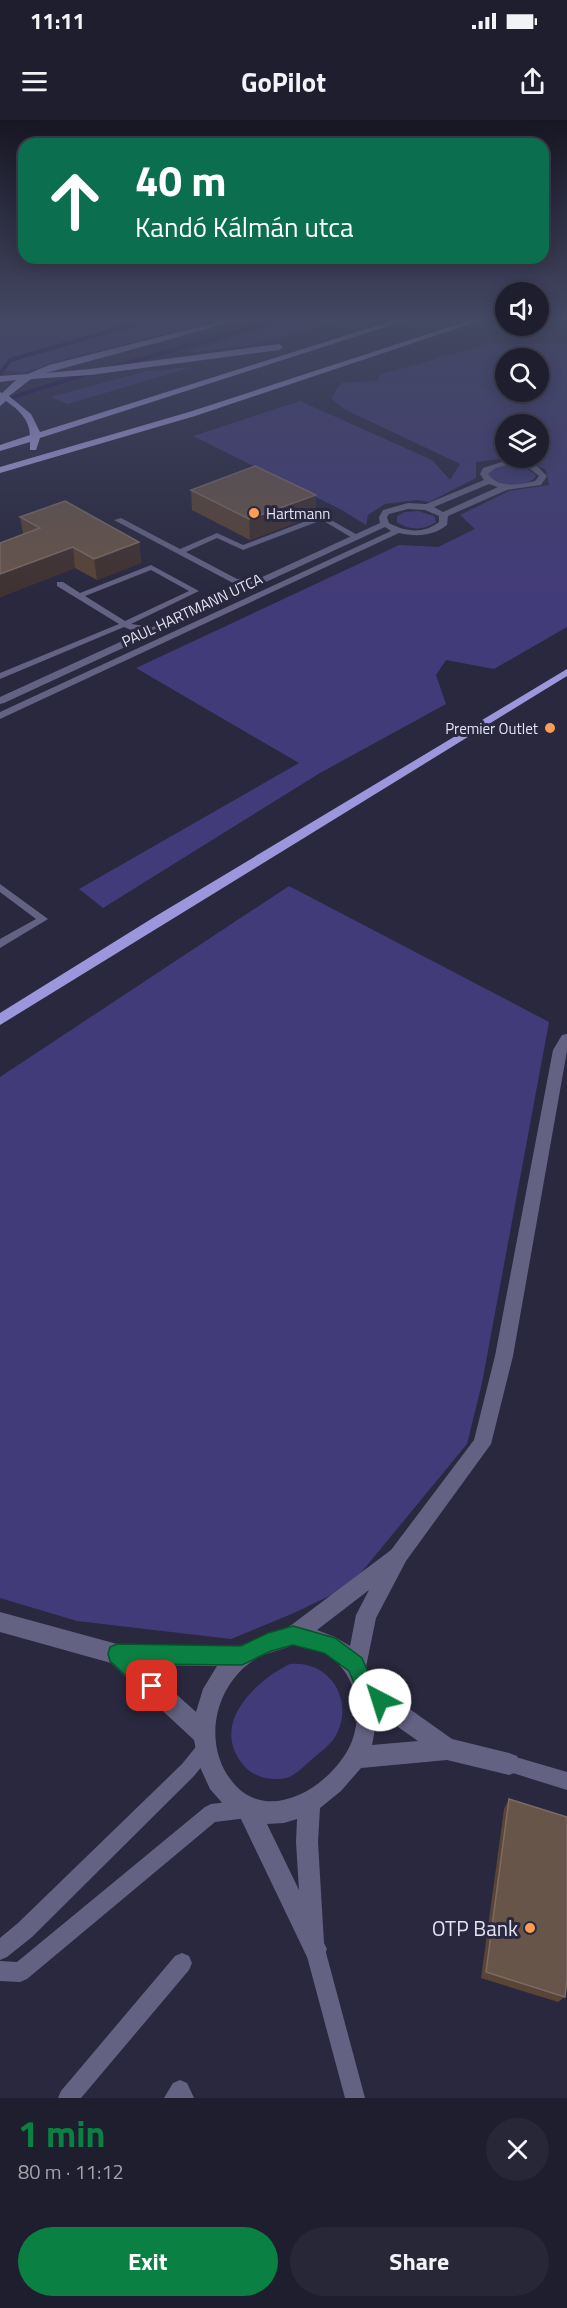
<!DOCTYPE html>
<meta charset="utf-8">
<style>
:root{--surface:#1f1e2f;--page:#272737;--text:#f1f3f6;--muted:#a1a2aa;--line:#3c3c4b;--accent:#0b8043}
body{margin:0;font-family:"Titillium Web",sans-serif;background:var(--page);color:var(--text);height:100vh;display:flex;flex-direction:column;font-size:22px;white-space:nowrap}
*{box-sizing:border-box;margin:0}
p{font-size:20px;color:var(--muted)}
.icon{flex:none;width:33px;height:33px;fill:none;stroke:currentColor;stroke-width:2;stroke-linecap:round;stroke-linejoin:round}
.map{position:relative;height:1978px;overflow:hidden}
.panel{display:flex;flex-direction:column;background:var(--surface);flex:1}
.panel>*{flex:none}
.guide{position:absolute;left:18px;top:18px;width:531px;height:126px;border-radius:18px;box-shadow:0 3px 15px #0003,0 0 0 2px var(--line);background:#0b6e4f;color:#fff;overflow:hidden}
.buttons{position:absolute;left:495px;top:162px;display:grid;gap:12px}
.buttons a{display:grid;place-items:center;width:54px;height:54px;border-radius:50%;background:var(--surface);box-shadow:0 3px 15px #0003,0 0 0 2px var(--line);font-size:30px}
.pin{position:absolute;display:grid;place-items:center;width:51px;height:51px;color:#fff;margin:-26px;border-radius:12px;box-shadow:0 3px 9px #0006}
.me{position:absolute;width:66px;margin:-33px;rotate:320deg;stroke-linejoin:round;filter:drop-shadow(0 0 4px #0008)}
.turn{display:flex;align-items:center;gap:21px;height:126px;padding:0 18px;font-size:27px}
.turn .icon{width:78px;height:78px;stroke-width:2.5}
.turn b{display:block;font-size:42px;line-height:51px}
.round{display:grid;place-items:center;flex:none;width:63px;height:63px;border-radius:32px;background:var(--page)}
.head{display:flex;align-items:center;justify-content:space-between;height:102px;padding:0 18px}
h1{font-size:36px;font-weight:700;line-height:45px;color:var(--accent)}
.cta{display:flex;gap:12px;margin-top:auto;padding:12px 18px}
.cta a{flex:1;height:69px;border-radius:36px;background:var(--accent);color:#fff;font-size:24px;font-weight:700;line-height:69px;text-align:center}
.cta a+a{background:var(--page);color:var(--text)}
.status{display:flex;justify-content:space-between;align-items:center;height:42px;padding:0 30px;background:var(--surface);direction:ltr}
.status svg{height:16px;fill:currentColor}
header{display:flex;justify-content:space-between;align-items:center;height:78px;padding:0 18px;background:var(--surface);font-size:27px;font-weight:700}
.map>svg:first-child{display:block}
.green{fill:#423b79;fill-rule:evenodd}
.lines{fill:none;stroke-linecap:round;stroke-linejoin:round}
.stream{stroke:#1c064d;stroke-width:4}
.service{fill:#646283;fill-rule:evenodd}
.minor{fill:#646283;fill-rule:evenodd}
.primary{fill:#9c97dc;fill-rule:evenodd}
.motorway{fill:#b3aff1;fill-rule:evenodd}
.wall{fill:#594436}
.shaded-wall{fill:#403231}
.building{fill:#68554a;stroke:#7b6b65;stroke-width:1.5}
.route{fill:#0b8043;stroke:#07532c;stroke-width:1.5}
.poi-dot{fill:#fd9d54;stroke:#29283f;stroke-width:2}
.labels{text-anchor:middle;dominant-baseline:central;stroke-width:6;stroke-linejoin:round;paint-order:stroke}
.far-poi-label{font-size:15px;fill:#e3e3f2;stroke:#29283f;text-anchor:start}
.far-street-label{font-size:15px;fill:#e3e3f2;stroke:#29283f}
.near-poi-label{font-size:21px;fill:#e3e3f2;stroke:#29283f;text-anchor:end}
</style>
<div class="status"><b>11:11</b><svg viewBox="0 0 49 12"><path d="M0 12V9h3v3zM5 12V6h3v6zM10 12V3h3v9zM15 12V0h3v12zM26 1h20v11H26zM47 4h2v5h-2z"/></svg></div>
<header><svg class="icon" aria-label="menu" viewBox="0 0 24 24"><path d="M4 6h16M4 12h16M4 18h16"/></svg>GoPilot<svg class="icon" aria-label="share" viewBox="0 0 24 24"><path d="M12 15V3M7 8l5-5 5 5M5 13v7h14v-7"/></svg></header>
<div class="map">
<svg width="567" height="1978" viewBox="0 0 567 1978">
<rect width="100%" height="100%" fill="#29283f"/>
<!-- green -->
<g class="green">
<path d="M0,198H227L64,239L23,253L0,250Z"/>
<path d="M301,198L334,202L253,225L184,233Z"/>
<path d="M487,224H567V507L494,549L446,540L436,555L446,584L320,653L103,788L79,769L299,643L136,548L399,425L438,427L475,409L460,395L509,371L549,365L546,350L525,340V338H538V304H506V338H511L476,342V358L429,382L417,380L385,384L368,395L366,405L342,390L193,316L300,281L432,340L450,360L460,344L344,289L331,278L341,263L378,260L379,255ZM506,238H538V272H506Z"/>
<path d="M192,247L68,284L51,277L146,251Z"/>
<path d="M504,345L525,347L536,355L535,358C521,370 500,366 488,355L492,348Z"/>
<path d="M418,391L434,396L436,402C424,411 408,410 397,402V396L405,392Z"/>
<path d="M289,766L549,902L482,1263L467,1324L350,1466L294,1493L231,1519L77,1501L0,1478V957Z"/>
<path d="M290,1544C328,1540 353,1577 338,1611C333,1624 320,1632 310,1641C295,1655 288,1662 266,1658C252,1655 244,1648 237,1636C216,1598 257,1560 290,1544Z"/>
</g>
<g class="lines">
<!-- stream -->
<g class="stream">
<path d="M112,247L288,198"/>
<path d="M0,254L10,240L142,202L145,198"/>
<path d="M0,281L89,253"/>
</g>
<!-- service -->
<g class="service">
<path d="M322,395L361,417L354,419L322,400L243,430L217,418L186,432L237,459L266,457L270,459L266,461L233,463L114,400L121,398L180,429L217,413L243,425Z"/>
<path d="M151,445L199,471L131,504L159,508V512L131,510L124,507L0,559V553L119,504L57,466V462H63L80,473ZM151,450L189,471L125,501L85,476Z"/>
<path d="M0,764L48,799L0,828V819L36,799L0,772Z"/>
<path d="M205,1620L211,1623L214,1629L211,1635L194,1656L32,1817L7,1837L0,1840V1818L18,1803L182,1644L199,1623Z"/>
<path d="M509,1635L567,1652V1670L503,1650L500,1644L503,1638Z"/>
<path d="M247,1680L253,1683L256,1689L253,1695L247,1698L215,1702L27,1859L20,1862L0,1861V1841L17,1842L205,1687L211,1684Z"/>
<path d="M315,1819L322,1822L325,1829L365,1978H345L305,1829L308,1822Z"/>
<path d="M182,1833L189,1836L192,1843L189,1850L81,1978H58L61,1971L175,1836Z"/>
<path d="M180,1960L187,1963L194,1978H164L173,1963Z"/>
</g>
<!-- minor -->
<g class="minor">
<path d="M508,340L535,344L547,356L541,365L507,370L448,396L447,405C433,416 417,417 399,413L0,599V592L391,411L385,407L4,583L0,584V577L380,403L379,397L383,390L408,383L426,384L484,360L480,354L483,348ZM508,345L529,348L539,356L535,361C520,365 499,369 488,354L495,348ZM489,364L498,367L443,392L434,387ZM408,389L425,390L439,396V402C424,414 405,412 389,403L387,397L389,394Z"/>
<path d="M567,914V931L513,1236L491,1324L406,1441L376,1498L366,1547L373,1563L452,1619L509,1633L517,1636L520,1644L517,1652L509,1655L447,1640L361,1648L341,1671L320,1688L318,1722L324,1823L327,1829L323,1837L315,1841L307,1837L240,1697L224,1685L210,1669L199,1645L194,1620L111,1543L0,1512V1492L117,1524L239,1526L290,1506L391,1430L474,1320L495,1236L553,930L562,915ZM369,1470L356,1495L350,1526L335,1517L317,1510ZM293,1525C303,1528 315,1529 324,1533C355,1550 364,1589 352,1621C336,1662 273,1705 236,1666C202,1630 212,1570 251,1542C263,1533 279,1531 293,1525ZM144,1545L217,1546L203,1569L196,1592ZM378,1593L418,1621L372,1625ZM297,1699L296,1722L299,1770L267,1704L284,1703Z"/>
</g>
<!-- primary -->
<path class="primary" d="M567,549V556L0,905V893L156,796Z"/>
<!-- motorway -->
<g class="motorway">
<path d="M234,198H247L46,253L90,249L279,224L283,227L279,230L90,255L31,259L9,276L31,294L40,312L401,198H413L40,318L36,330H30V322L0,331V325L30,315C29,299 19,290 6,281L0,286V272L2,273L16,260L0,262V256L28,254L49,245Z"/>
<path d="M477,198H488L195,296L0,353V347L189,292Z"/>
</g>
</g>
<!-- wall -->
<g class="wall">
<path d="M191,370L316,375L315,395L250,420L192,390Z"/>
<path d="M20,397L139,422L141,443L97,460L75,448L0,477V423L23,414Z"/>
<path d="M509,1679L565,1877L558,1882L481,1858L504,1689Z"/>
</g>
<!-- shaded-wall -->
<g class="shaded-wall">
<path d="M316,375L315,395L250,420L249,399Z"/>
<path d="M139,422L141,443L97,460L94,439Z"/>
<path d="M73,427L75,448L0,477V454Z"/>
</g>
<!-- building -->
<g class="building">
<path d="M255,346L316,375L249,399L191,370Z"/>
<path d="M65,381L139,422L94,439L73,427L0,454V423L40,408L20,397Z"/>
<path d="M509,1679L567,1697V1860L565,1877L486,1852Z"/>
</g>
<!-- sky -->
<linearGradient id="sky" x2="0" y2="1"><stop stop-color="#171623"/><stop offset="0.42" stop-color="#434863"/><stop offset="1" stop-color="#434863" stop-opacity="0"/></linearGradient>
<rect width="567" height="475" fill="url(#sky)"/>
<!-- route -->
<path class="route" d="M293,1506L335,1518L362,1538L373,1564L387,1573L390,1580L387,1587L380,1590L360,1577L349,1551L324,1533L293,1525L271,1531L242,1545L142,1544L159,1559L162,1566L159,1573L152,1575L145,1573L110,1541L108,1534L110,1527L117,1524L241,1526L268,1513Z"/>
<!-- markers -->
<g class="poi-dot">
<circle cx="254" cy="393" r="6"/>
<circle cx="550" cy="608" r="6"/>
<circle cx="530" cy="1808" r="6"/>
</g>
<g class="labels">
<!-- far-poi labels -->
<g class="far-poi-label">
<text x="266" y="393">Hartmann</text>
<text x="538" y="608" text-anchor="end">Premier Outlet</text>
</g>
<!-- far-street labels -->
<g class="far-street-label">
<text transform="translate(192 490) rotate(-25)">PAUL HARTMANN UTCA</text>
</g>
<!-- near-poi labels -->
<g class="near-poi-label">
<text x="518" y="1808">OTP Bank</text>
</g>
</g>
</svg>
<div class="buttons">
<a><svg class="icon" aria-label="sound" viewBox="0 0 24 24"><path d="M4 9h4l5-4v14l-5-4H4zM17 9q2 3 0 6"/></svg></a>
<a><svg class="icon" aria-label="search" viewBox="0 0 24 24"><circle cx="10" cy="10" r="6"/><path d="M15 15l6 6"/></svg></a>
<a><svg class="icon" aria-label="layers" viewBox="0 0 24 24"><path d="M12 4l9 5-9 5-9-5zM3 14l9 5 9-5"/></svg></a>
</div>
<div class="pin" style="left:152px;top:1566px;background:#d93025"><svg class="icon" aria-label="arrive" viewBox="0 0 24 24"><path d="M6 21V4h12l-3 4 3 4H6"/></svg></div>
<svg class="me" style="left:380px;top:1580px" viewBox="-20 -20 40 40"><circle r="19" fill="#fff"/><path d="M0-13L10 11 0 6-10 11z" fill="#0b8043"/></svg>
<div class="guide">
<div class="turn"><svg class="icon" aria-label="ahead" viewBox="0 0 24 24"><path d="M12 20V5M6 11l6-6 6 6"/></svg><div><b>40 m</b>Kandó Kálmán utca</div></div>
</div>
</div>
<section class="panel">
<div class="head"><div><h1>1 min</h1><p>80 m · 11:12</p></div><a class="round"><svg class="icon" aria-label="close" viewBox="0 0 24 24"><path d="M6 6l12 12M18 6L6 18"/></svg></a></div>
<div class="cta"><a>Exit</a><a>Share</a></div>
</section>
